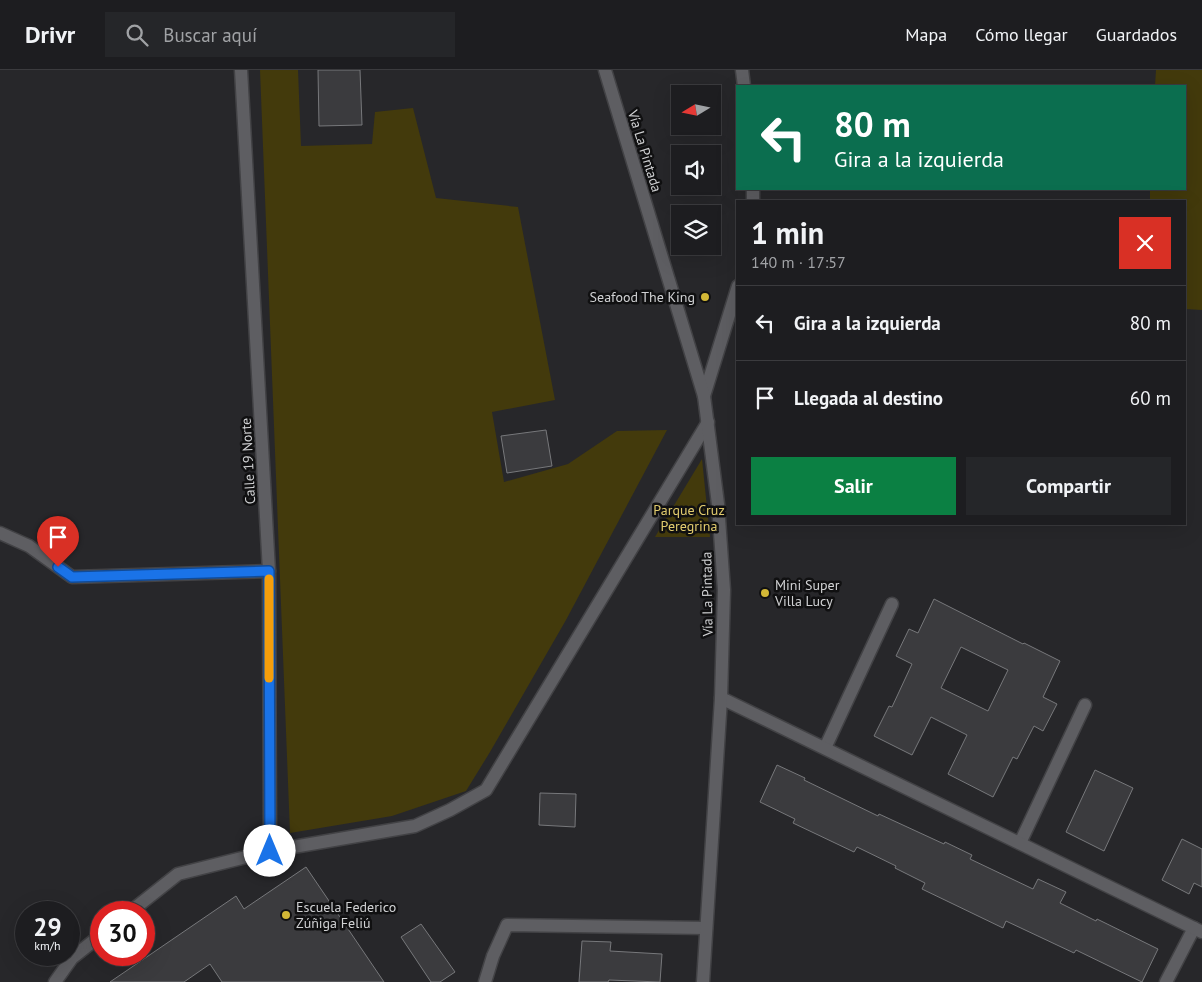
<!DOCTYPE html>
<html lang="es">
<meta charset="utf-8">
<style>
:root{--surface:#1d1d20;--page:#252629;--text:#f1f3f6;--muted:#a0a2a5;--line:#3b3b3e;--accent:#0b8043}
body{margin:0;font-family:"PT Sans",sans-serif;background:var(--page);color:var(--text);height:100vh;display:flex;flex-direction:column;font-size:19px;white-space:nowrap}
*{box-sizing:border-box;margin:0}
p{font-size:16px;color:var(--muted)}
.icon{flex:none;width:28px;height:28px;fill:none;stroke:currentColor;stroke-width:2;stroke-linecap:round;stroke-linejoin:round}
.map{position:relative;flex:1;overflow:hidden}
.side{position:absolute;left:736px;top:130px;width:450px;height:325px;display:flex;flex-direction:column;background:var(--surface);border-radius:0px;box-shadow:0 5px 20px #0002,0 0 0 1px var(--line)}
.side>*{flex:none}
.hud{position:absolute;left:736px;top:15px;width:450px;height:105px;border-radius:0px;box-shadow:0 5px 20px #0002,0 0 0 1px var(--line);background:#0b6e4f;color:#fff;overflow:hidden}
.needle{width:32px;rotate:260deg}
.controls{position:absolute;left:671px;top:15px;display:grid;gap:10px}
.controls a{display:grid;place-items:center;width:50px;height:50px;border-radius:0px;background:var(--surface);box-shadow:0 5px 20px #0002,0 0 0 1px var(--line);font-size:25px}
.speed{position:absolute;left:15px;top:831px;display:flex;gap:10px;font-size:25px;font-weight:700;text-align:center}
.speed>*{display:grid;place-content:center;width:65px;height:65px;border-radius:50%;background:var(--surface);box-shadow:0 5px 20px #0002,0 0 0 1px var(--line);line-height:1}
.speed small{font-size:12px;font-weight:400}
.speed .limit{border:8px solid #d22;background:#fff;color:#111}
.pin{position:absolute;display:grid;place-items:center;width:42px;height:42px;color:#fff;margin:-51px -21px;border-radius:50% 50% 50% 0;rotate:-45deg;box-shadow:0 0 5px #0007}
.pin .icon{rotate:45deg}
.me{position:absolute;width:55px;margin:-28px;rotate:0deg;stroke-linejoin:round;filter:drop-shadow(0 0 4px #0008)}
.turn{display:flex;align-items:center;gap:18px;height:105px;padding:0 15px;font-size:22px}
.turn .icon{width:65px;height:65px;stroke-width:2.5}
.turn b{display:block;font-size:35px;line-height:42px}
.round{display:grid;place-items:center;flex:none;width:52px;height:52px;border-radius:0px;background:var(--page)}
.overview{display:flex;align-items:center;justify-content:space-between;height:85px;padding:0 15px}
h1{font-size:30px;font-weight:600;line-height:38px}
.cta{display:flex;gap:10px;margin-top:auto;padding:10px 15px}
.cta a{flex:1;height:58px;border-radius:0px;background:var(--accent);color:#fff;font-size:20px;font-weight:600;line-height:58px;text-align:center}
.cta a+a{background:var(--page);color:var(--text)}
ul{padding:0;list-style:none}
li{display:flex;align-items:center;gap:15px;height:75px;padding:0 15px;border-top:1px solid var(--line)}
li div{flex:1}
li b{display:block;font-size:19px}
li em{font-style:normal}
header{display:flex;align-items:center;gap:30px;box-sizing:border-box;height:70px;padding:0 25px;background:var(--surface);border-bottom:1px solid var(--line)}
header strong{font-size:24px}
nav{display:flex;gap:28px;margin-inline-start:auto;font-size:18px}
.search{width:350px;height:45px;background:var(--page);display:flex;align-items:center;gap:12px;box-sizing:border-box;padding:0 18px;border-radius:0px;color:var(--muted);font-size:19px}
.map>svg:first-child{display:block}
.green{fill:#433a0c}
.building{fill:#3b3b3e;stroke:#77787b;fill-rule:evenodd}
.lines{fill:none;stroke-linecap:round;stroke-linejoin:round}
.service-casing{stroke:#424245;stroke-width:15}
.minor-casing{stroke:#424245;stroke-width:15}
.secondary-casing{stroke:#424245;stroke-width:15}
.service{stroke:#5e5e62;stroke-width:12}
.minor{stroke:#5e5e62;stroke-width:12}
.secondary{stroke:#5e5e62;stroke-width:12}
.route-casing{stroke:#114b97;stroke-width:12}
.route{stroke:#1a73e8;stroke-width:9}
.slow{stroke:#f59e0b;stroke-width:9}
.poi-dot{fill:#d2b736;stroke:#101011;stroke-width:2}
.labels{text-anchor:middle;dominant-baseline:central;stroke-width:5;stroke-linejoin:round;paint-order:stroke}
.street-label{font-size:14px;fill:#d0d1d3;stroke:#101011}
.poi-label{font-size:14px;fill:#d0d1d3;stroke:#101011;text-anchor:start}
.park-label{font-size:14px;fill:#e2cc6e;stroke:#101011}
</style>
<header>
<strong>Drivr</strong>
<div class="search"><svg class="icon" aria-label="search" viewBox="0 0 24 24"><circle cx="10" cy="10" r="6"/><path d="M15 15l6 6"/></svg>Buscar aquí</div>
<nav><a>Mapa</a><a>Cómo llegar</a><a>Guardados</a></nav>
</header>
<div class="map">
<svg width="1202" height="912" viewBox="0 0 1202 912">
<rect width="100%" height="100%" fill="#27272a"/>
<!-- green -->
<g class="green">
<path d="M260,0H298L301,76L372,74L375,42L413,38L436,128L518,137L555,330L492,342L504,412L568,394L617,361L667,360L566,550L490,682L466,721L392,746L290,763Z"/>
<path d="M1156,0H1202V240L1185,239V131H1150V119H1185V16H1155Z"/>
<path d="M702,389L710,467H655Z"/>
</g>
<!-- building -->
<g class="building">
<path d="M318,0H360L362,55L319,56Z"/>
<path d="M546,360L552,396L507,403L501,366Z"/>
<path d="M934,529L1023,574L1024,573L1060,591L1043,627L1057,634L1043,661L1034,656L1017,689L1013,687L993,727L948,704L967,665L931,647L912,685L874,666L889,636L892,637L912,594L896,586L909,559L918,563ZM961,577L1008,600L988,641L941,618Z"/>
<path d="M777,695L805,708L804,710L878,746L879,744L944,774L945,772L972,785L970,789L1033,819L1038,809L1066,822L1060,833L1096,851L1097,849L1158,879L1142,912L1076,880L1074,883L1006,851L1003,858L922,819L925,813L895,798L896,796L857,777L854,782L793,753L795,749L760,732Z"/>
<path d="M1095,700L1133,718L1104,781L1066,762Z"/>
<path d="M540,723L576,724L575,757L539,755Z"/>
<path d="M1182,769L1202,779V817L1194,813L1189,824L1162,810Z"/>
<path d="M306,797L384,912H222L210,894L184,912H110L236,826L244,839Z"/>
<path d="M421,854L455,902L440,912H431L401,867Z"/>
<path d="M582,871L611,872L610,881L662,884L660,912L609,910L608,912H579Z"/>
</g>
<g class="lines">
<!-- service casing -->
<g class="service-casing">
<g id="service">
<path d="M825,678L892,534"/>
<path d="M1020,773L1085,635"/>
<path d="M1166,912L1194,858"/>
</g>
</g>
<!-- minor casing -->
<g class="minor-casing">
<g id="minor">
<path d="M241,0L269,501L270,781"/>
<path d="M742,0L744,16"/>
<path d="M753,131V119"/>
<path d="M704,326L738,216"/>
<path d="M0,463L29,476L72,507L269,501"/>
<path d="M721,628L1202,862"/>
<path d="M130,842L178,804L270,781L415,756L450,740L486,720L708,352"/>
<path d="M55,912L72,888L101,865"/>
<path d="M485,912L493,886L507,855L706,858"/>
</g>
</g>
<!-- secondary casing -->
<g class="secondary-casing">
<path id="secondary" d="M605,0L704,326L718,434L724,520L721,628L703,912"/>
</g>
<!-- service -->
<use href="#service" class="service"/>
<!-- minor -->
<use href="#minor" class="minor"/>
<!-- secondary -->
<use href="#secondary" class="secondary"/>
</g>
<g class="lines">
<!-- route casing -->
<g class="route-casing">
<path id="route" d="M58,497L72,507L269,501L270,781"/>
</g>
<!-- route -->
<use href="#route" class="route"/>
<!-- slow -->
<path class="slow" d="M269,509V608"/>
</g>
<!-- markers -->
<g class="poi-dot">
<circle cx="705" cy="227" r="5"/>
<circle cx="765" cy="523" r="5"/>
<circle cx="286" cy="845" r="5"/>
</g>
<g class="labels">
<!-- street labels -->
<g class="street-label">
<text transform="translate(645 81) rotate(73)">Vía La Pintada</text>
<text transform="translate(248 391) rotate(-93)">Calle 19 Norte</text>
<text transform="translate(707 524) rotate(-91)">Vía La Pintada</text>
</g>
<!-- poi labels -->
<g class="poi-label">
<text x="695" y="227" text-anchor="end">Seafood The King</text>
<text x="775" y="515">Mini Super<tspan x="775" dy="16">Villa Lucy</tspan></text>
<text x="296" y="837">Escuela Federico<tspan x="296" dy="16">Zúñiga Feliú</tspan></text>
</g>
<!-- park labels -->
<g class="park-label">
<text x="689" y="440">Parque Cruz<tspan x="689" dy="16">Peregrina</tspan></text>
</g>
</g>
</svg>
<div class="controls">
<a><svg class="needle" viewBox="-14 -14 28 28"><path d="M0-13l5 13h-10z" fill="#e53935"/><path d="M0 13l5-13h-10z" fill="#a0a2a5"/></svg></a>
<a><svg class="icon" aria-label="sound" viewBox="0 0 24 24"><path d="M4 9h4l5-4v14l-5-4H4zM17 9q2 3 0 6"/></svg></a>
<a><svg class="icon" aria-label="layers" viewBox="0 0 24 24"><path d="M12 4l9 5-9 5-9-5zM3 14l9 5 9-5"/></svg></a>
</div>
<div class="speed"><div>29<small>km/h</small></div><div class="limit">30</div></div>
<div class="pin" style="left:58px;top:497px;background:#d93025"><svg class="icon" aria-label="arrive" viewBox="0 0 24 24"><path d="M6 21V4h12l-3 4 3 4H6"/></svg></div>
<svg class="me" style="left:270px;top:781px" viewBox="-20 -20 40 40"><circle r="19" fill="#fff"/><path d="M0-13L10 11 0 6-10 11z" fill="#1a73e8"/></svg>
<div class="hud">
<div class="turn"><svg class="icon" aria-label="left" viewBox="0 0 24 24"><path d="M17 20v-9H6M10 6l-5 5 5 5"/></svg><div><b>80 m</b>Gira a la izquierda</div></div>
</div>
<section class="side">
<div class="overview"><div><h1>1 min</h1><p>140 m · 17:57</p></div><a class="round" style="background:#d93025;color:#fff"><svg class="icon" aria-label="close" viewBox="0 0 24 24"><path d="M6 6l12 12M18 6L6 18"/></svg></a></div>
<ul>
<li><svg class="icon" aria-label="left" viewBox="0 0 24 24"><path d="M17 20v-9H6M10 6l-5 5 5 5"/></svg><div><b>Gira a la izquierda</b></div><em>80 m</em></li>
<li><svg class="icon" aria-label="arrive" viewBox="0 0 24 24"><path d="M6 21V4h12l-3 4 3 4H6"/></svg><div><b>Llegada al destino</b></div><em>60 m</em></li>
</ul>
<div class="cta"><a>Salir</a><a>Compartir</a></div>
</section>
</div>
